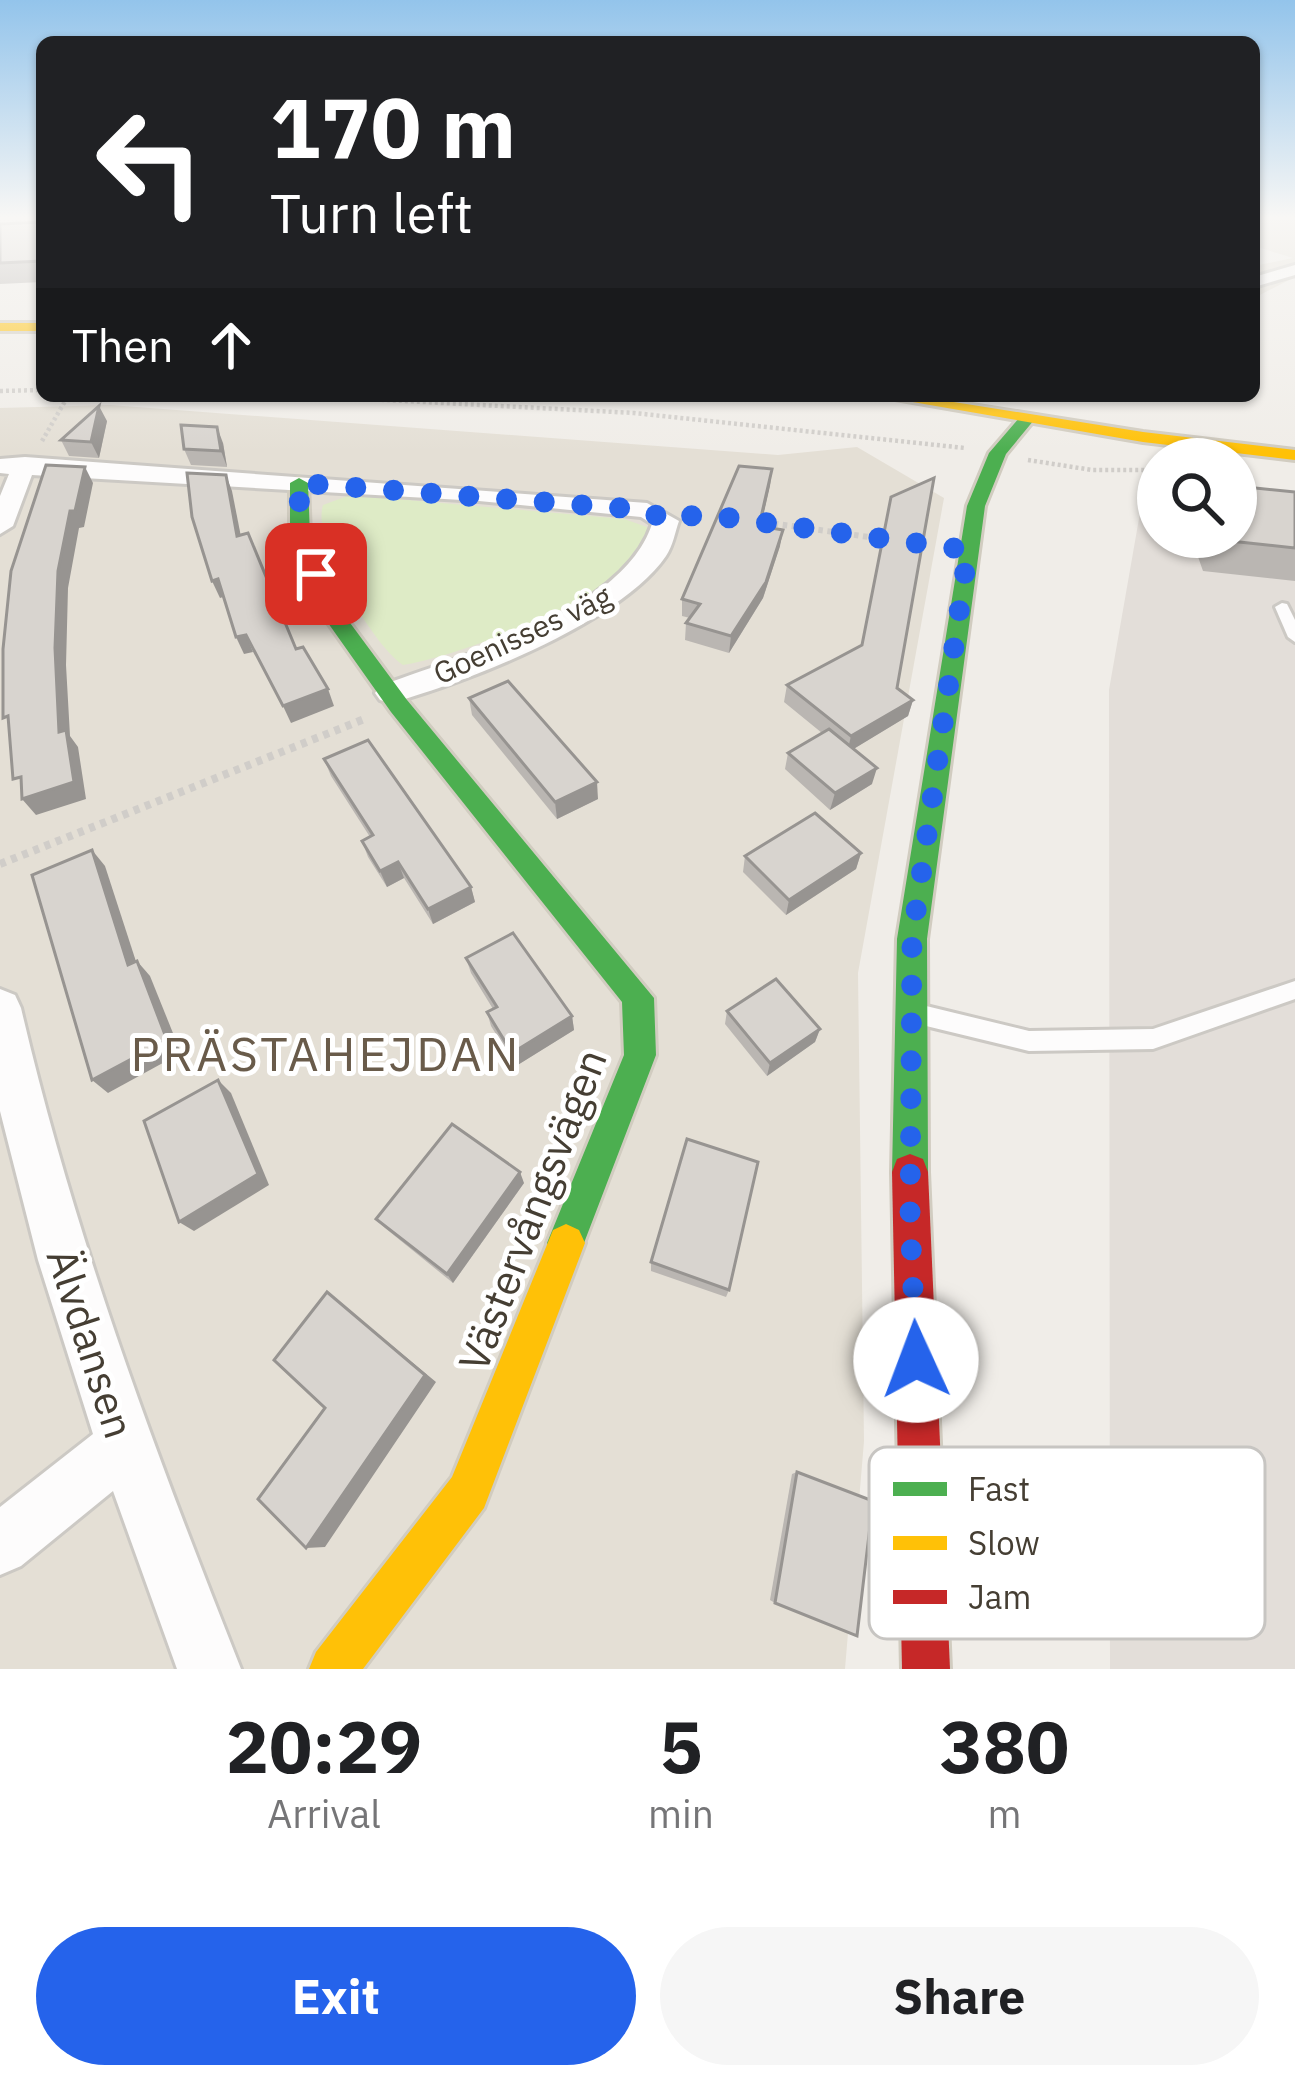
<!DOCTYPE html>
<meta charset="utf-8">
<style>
:root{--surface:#fff;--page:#f6f6f6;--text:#202124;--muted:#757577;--accent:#2563eb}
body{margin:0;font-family:"IBM Plex Sans",sans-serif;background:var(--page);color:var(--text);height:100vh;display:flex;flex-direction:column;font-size:45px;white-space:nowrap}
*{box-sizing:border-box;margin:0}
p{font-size:39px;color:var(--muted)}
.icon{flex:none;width:66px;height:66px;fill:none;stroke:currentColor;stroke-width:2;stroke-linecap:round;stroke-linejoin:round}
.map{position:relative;height:1669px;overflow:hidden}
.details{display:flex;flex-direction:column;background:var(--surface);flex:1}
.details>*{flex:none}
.guide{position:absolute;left:36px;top:36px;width:1224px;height:366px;border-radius:18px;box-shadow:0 3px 9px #0004;background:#202124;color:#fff;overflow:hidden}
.controls{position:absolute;left:1137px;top:438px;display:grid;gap:24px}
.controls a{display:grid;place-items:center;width:120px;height:120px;border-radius:50%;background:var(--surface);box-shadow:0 3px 9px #0004;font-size:60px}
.pin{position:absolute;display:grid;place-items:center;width:102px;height:102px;color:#fff;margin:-51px;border-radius:24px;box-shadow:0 6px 18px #0006}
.me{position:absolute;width:132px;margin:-66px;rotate:358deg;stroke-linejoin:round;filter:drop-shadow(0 0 9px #0008)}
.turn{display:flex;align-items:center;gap:42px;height:252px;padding:0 36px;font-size:54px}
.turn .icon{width:156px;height:156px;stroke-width:2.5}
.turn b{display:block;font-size:84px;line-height:102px}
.then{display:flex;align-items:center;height:114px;padding:0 36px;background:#0003;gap:24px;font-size:45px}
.eta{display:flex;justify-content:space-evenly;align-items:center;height:204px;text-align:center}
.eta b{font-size:72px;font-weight:800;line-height:84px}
.action{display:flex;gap:24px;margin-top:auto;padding:24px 36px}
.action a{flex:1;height:138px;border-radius:72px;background:var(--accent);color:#fff;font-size:48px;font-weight:800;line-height:138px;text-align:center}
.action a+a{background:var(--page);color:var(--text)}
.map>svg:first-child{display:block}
.residential{fill:#e4dfd5}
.industrial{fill:#e3ded9}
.green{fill:#deebc6}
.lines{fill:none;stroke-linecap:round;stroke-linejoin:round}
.lane-casing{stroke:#ccc9c4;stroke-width:6}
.street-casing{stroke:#ccc9c4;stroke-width:6}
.fast-casing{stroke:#d1ccc0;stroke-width:6}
.slow-casing{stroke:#d1ccc0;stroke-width:6}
.jam-casing{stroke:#d1ccc0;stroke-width:6}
.path-far2{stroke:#d0cdc9;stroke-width:4.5;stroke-dasharray:3 3;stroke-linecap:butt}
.path-far1{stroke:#d0cdc9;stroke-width:6;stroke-dasharray:4.5 4.5;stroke-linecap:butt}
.path{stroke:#d0cdc9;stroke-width:8;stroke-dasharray:6 6;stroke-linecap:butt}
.lane{fill:#fdfcfc;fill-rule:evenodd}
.street{fill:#fdfcfc;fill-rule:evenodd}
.fast{fill:#4caf50;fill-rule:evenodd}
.slow{fill:#ffc107;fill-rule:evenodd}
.jam{fill:#c62828;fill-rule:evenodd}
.wall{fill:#bab6b2}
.shaded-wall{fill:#979491}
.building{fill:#d8d4cf;stroke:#979491;stroke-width:3}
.route{stroke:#2563eb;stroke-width:21;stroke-dasharray:0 37.8}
.labels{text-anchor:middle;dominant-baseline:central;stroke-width:10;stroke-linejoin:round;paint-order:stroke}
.far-street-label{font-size:30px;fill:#453e33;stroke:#fff}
.near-street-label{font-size:42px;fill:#453e33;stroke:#fff}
.near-neighbourhood-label{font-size:48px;letter-spacing:3px;fill:#695b4a;stroke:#fff}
.key{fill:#fff;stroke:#c7c5c2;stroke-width:3}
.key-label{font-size:33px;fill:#453e33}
</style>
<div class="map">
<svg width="1295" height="1669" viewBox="0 0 1295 1669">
<rect width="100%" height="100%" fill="#f0ede8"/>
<!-- residential -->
<g class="residential">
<path d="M1254,219H1295V277L1254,298V266L1293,258L1254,246Z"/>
<path d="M110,405L778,455L857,447L944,498L858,973L864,1441L845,1669H0V408Z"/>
</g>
<!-- industrial -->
<path class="industrial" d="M1144,490L1158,491V537H1236L1295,505V1669H1110L1109,690Z"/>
<!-- green -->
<path class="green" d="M350,495L624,519L647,527C647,533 649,540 646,546C626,595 453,658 403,665C373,645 311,541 323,505Z"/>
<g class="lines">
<!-- lane casing -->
<g class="lane-casing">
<g id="lane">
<path d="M1282,603L1287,604L1295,620V642L1288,637L1275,607Z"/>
<path d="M1295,981V999L1153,1049L1029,1051L922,1025L915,1022L911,1015L915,1008L922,1005L1029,1031L1153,1029Z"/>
</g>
</g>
<!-- street casing -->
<g class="street-casing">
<g id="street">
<path d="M1295,265V275L1254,287V277Z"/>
<path d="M25,457L647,503L679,521C675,532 673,546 666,556C621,622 468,682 391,703L380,700L375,693L380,686C462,655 623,613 652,524L641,517L479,501L32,475L13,526L0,534V496L9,474L0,473V459Z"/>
<path d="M0,989L15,995L21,1008C74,1236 155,1452 241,1669H177L113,1491L21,1566L0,1575V1507L93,1434L38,1260L0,1111Z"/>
</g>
</g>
<!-- fast casing -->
<g class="fast-casing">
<g id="fast">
<path d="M1020,417L1034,420L1006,454L985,506L927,939L928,1172L923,1185L910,1190L897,1185L892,1172L897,939L967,506L989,453Z"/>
<path d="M299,478L308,483L310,536L342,612L407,700L654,998L656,1055L579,1256L566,1262L553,1256L547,1243L624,1055L622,1002L391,712L321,613L290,536V483Z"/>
</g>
</g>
<!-- slow casing -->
<g class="slow-casing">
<g id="slow">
<rect x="0" y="323" width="42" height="8"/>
<path d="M878,396H916L1143,432L1295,450V460L1143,442Z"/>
<path d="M566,1224L579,1230L585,1243L484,1508L363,1669H309L316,1652L452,1477L553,1230Z"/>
</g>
</g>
<!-- jam casing -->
<g class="jam-casing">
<path id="jam" d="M910,1154L923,1159L928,1172L950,1669H902L892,1172L897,1159Z"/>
</g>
<!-- path-far2 -->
<g class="path-far2">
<path d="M0,391L42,390"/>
<path d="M309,396L634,413L965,448"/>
<path d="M42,441L68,396"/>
<path d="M1028,460L1092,470H1158"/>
</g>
<!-- path-far1 -->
<path class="path-far1" d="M756,521L890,540"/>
<!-- path -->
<path class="path" d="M0,864L367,718"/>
<!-- lane -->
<use href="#lane" class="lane"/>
<!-- street -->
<use href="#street" class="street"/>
<!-- fast -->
<use href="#fast" class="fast"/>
<!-- slow -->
<use href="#slow" class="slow"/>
<!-- jam -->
<use href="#jam" class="jam"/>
</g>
<!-- wall -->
<g class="wall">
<path d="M42,222V282L0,284V224Z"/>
<path d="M107,421L99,458L69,456L61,440Z"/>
<path d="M223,443L227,467L191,465L184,449Z"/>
<path d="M772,469L761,526L780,546L763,598L729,653L685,640L686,623L690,618L682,616V599Z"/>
<path d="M1295,492V581L1203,571L1191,537H1236Z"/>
<path d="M787,685L897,688L913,700L908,716L853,749L872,784L830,810L785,769L788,753L822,733L784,702Z"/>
<path d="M469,698L598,799L557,819L472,715Z"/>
<path d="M324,759L471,887L475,902L433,924L404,878L387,887L368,857L362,841L370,837L331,776Z"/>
<path d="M861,853L856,869L786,915L743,872L745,856Z"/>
<path d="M466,958L572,1016L574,1030L516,1066L491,1026L487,1012L493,1009L471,973Z"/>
<path d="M727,1011L820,1029L815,1042L767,1076L725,1024Z"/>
<path d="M524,1183L453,1283L385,1228L376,1219Z"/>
<path d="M651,1262L729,1290L726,1297L651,1271Z"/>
<path d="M797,1472L775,1603L770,1600L792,1474Z"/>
</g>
<!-- shaded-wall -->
<g class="shaded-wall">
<path d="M99,406L107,421L99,458L91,442Z"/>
<path d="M217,427L223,443L227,467L221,451Z"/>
<path d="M85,467L93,483L84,527L79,528L68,588L66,665L70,736L78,747L86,799L36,815L22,799L59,732L55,648L58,571L70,511Z"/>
<path d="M772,469L770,486L757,543L759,526Z"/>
<path d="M226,475L232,491L244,552L237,536Z"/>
<path d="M783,530L780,546L763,598L729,653L731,636Z"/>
<path d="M218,579L226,596L220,598L212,581Z"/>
<path d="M246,635L253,652L244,654L236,637Z"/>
<path d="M328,689L334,706L291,723L283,706Z"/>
<path d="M913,700L908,716L847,753L851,736Z"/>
<path d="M877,768L872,784L830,810L835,793Z"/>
<path d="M597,782L598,799L557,819L555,802Z"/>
<path d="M92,850L105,866L142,980L128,965Z"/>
<path d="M861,853L856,869L786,915L789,900Z"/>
<path d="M398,862L404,878L387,887L380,871Z"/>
<path d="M471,887L475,902L433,924L428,909Z"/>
<path d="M137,961L150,976L181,1053L108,1093L92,1080Z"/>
<path d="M572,1016L574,1030L516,1066L512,1053Z"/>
<path d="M820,1029L815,1042L767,1076L770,1063Z"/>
<path d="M218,1080L231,1093L269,1185L194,1231L179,1222Z"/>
<path d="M520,1172L524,1183L453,1283L447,1274Z"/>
<path d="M327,1292L436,1382L325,1547L306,1548L425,1375Z"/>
</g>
<!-- building -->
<g class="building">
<path d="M42,222V261L0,263V224Z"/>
<path d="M99,406L91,442L61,440Z"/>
<path d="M181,425L217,427L221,451L184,449Z"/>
<path d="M46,465L85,467L75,511H70L58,571L55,648L59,732L66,730L74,782L22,799L21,777L13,779L8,716L3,718V649L11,571Z"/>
<path d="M739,466L772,469L759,526L783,530L766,582L731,636L686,623L700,604L682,599Z"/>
<path d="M187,473L226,475L237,536L248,533L296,649L303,647L328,689L283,706L246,635L236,637L218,579L212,581L192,517Z"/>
<path d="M934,478L897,688L913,700L851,736L787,685L862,645L891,497Z"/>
<path d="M1236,486L1295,492V548L1221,540L1220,537H1236Z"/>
<path d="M508,681L597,782L555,802L469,698Z"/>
<path d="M829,729L877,768L835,793L788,753Z"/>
<path d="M368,740L471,887L428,909L398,862L380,871L362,841L373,835L324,759Z"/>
<path d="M815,813L861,853L789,900L745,856Z"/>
<path d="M92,850L128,965L137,961L167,1040L92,1080L32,875Z"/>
<path d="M513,933L572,1016L512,1053L487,1012L497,1007L466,958Z"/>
<path d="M776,979L820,1029L770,1063L727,1011Z"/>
<path d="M218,1080L258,1174L179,1222L144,1121Z"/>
<path d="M452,1124L520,1172L447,1274L376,1219Z"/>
<path d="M687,1139L758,1162L729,1290L651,1262Z"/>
<path d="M327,1292L425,1375L306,1548L258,1499L325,1408L274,1360Z"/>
<path d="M797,1472L873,1501L857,1636L775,1603Z"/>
</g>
<!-- sky -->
<linearGradient id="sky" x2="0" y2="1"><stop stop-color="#93c4eb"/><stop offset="0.48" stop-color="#f8f7f5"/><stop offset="1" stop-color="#f8f7f5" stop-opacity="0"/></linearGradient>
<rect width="1295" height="452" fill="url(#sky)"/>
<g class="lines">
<!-- route -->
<path class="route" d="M316,574L300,536L299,483L647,510L666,521L701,514L968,550L912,939L910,1218L916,1360"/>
</g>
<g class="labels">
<!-- far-street labels -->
<g class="far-street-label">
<text transform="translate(522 634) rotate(-25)">Goenisses väg</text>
</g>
<!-- near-street labels -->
<g class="near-street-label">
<text transform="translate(532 1210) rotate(-69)">Västervångsvägen</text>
<text transform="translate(91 1343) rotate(72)">Älvdansen</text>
</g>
<!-- near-neighbourhood labels -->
<g class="near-neighbourhood-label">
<text x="326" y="1053">PRÄSTAHEJDAN</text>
</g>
</g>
<!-- legend -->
<rect x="869" y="1447" width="396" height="192" rx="18" class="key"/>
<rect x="893" y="1482" width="54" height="14" fill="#4caf50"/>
<rect x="893" y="1536" width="54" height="14" fill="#ffc107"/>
<rect x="893" y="1590" width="54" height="14" fill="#c62828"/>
<g class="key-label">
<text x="968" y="1501">Fast</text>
<text x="968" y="1555">Slow</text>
<text x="968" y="1609">Jam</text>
</g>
</svg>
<div class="controls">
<a><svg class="icon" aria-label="search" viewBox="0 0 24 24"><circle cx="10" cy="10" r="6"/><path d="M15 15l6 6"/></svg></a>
</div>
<div class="pin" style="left:316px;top:574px;background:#d93025"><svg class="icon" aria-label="arrive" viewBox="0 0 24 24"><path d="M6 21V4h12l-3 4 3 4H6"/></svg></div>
<svg class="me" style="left:916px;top:1360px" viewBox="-20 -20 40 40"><circle r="19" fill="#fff"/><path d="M0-13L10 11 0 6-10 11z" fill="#2563eb"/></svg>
<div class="guide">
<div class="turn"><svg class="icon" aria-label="left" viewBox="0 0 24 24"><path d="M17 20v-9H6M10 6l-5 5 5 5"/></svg><div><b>170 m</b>Turn left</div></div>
<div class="then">Then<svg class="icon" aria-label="ahead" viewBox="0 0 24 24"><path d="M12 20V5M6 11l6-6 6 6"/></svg></div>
</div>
</div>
<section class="details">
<div class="eta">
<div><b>20:29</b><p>Arrival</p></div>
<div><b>5</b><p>min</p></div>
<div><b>380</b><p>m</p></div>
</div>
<div class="action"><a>Exit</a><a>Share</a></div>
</section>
